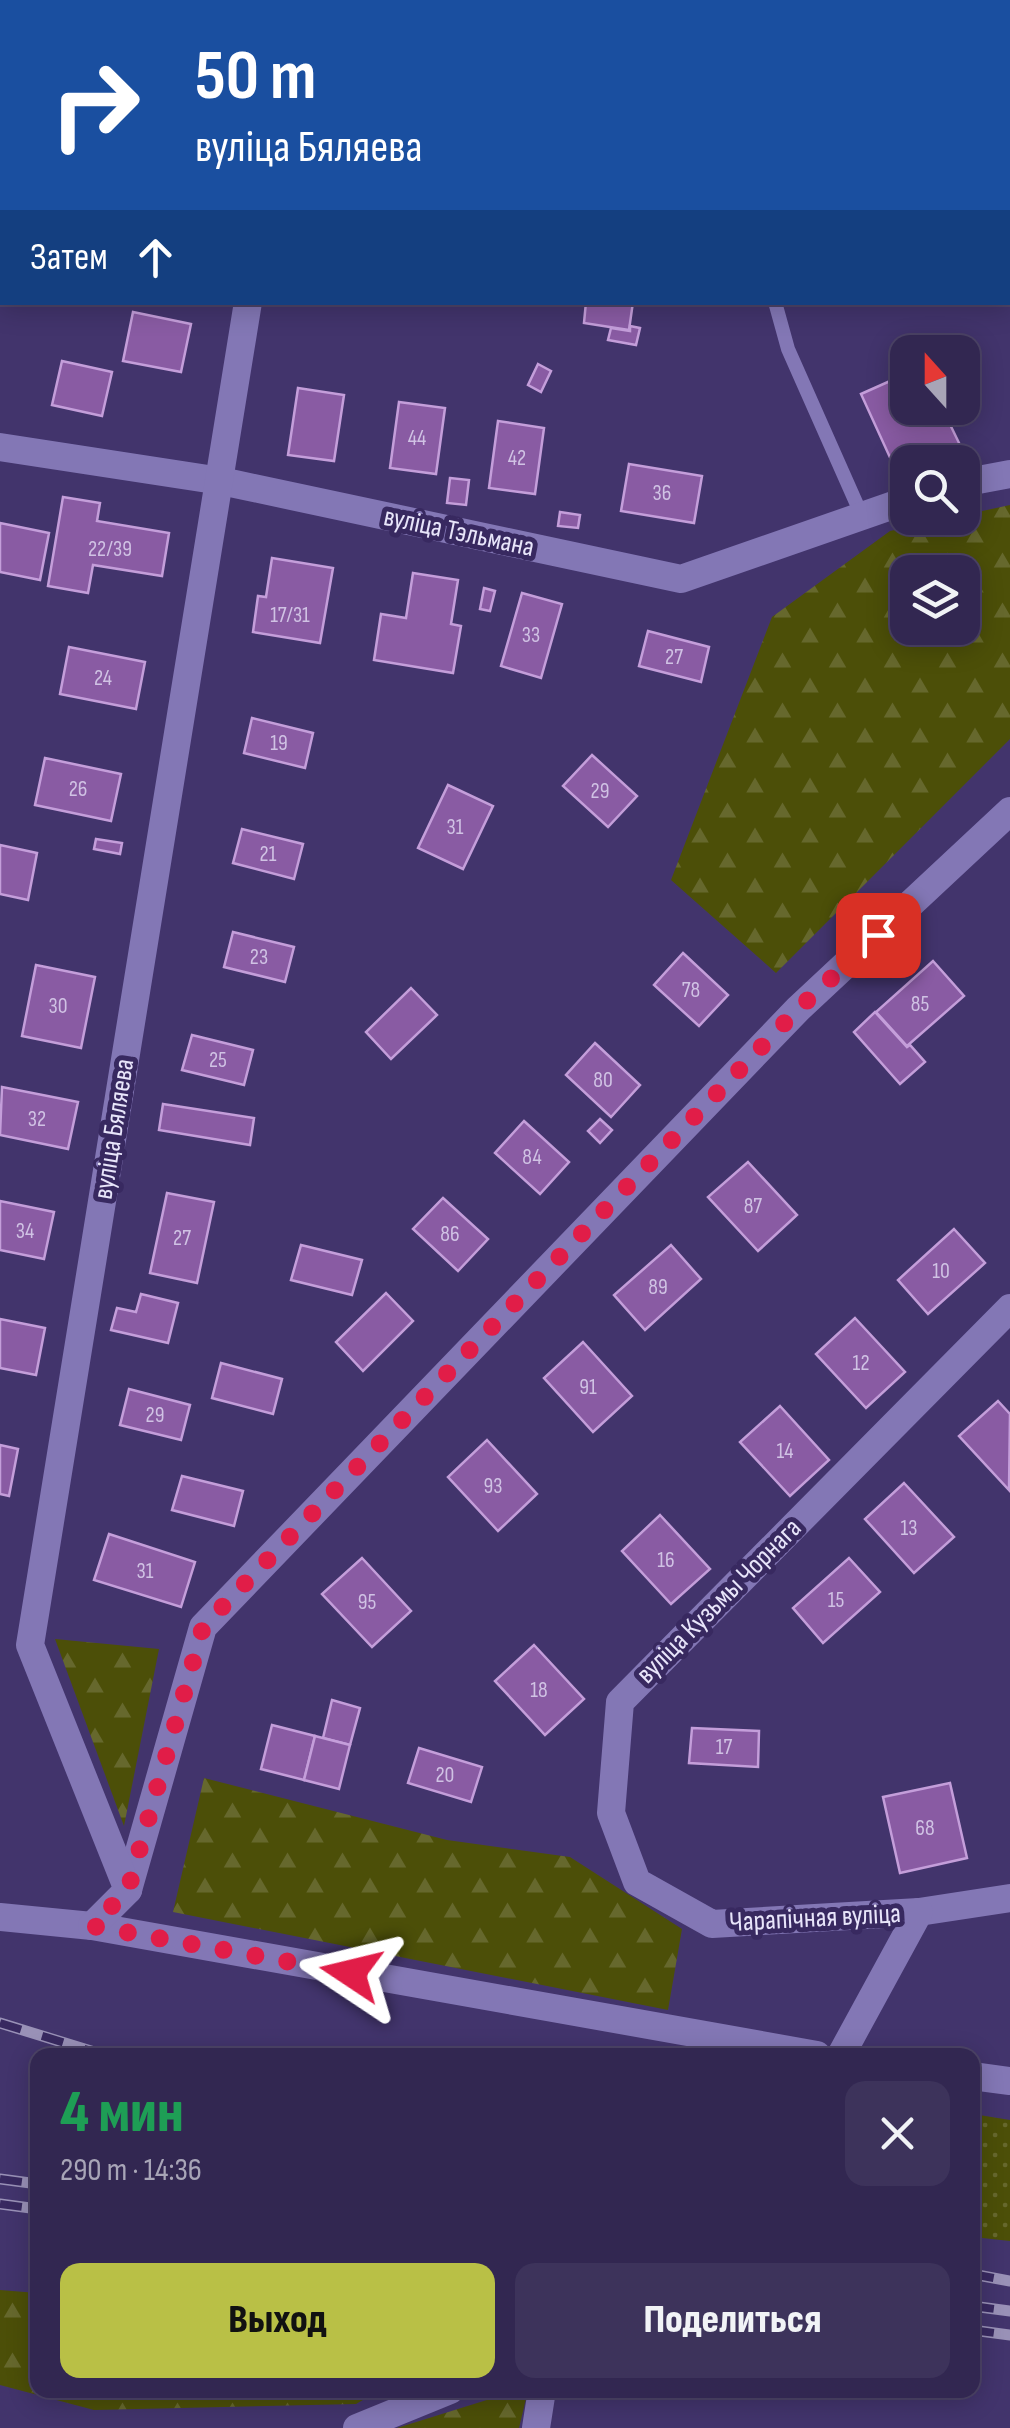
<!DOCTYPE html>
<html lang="ru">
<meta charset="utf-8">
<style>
:root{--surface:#322751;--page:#3d335b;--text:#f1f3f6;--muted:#a8a5b7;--line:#4d4468;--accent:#b9c046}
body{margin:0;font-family:"Sofia Sans Condensed",sans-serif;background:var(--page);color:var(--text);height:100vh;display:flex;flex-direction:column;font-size:38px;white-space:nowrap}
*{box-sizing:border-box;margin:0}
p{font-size:32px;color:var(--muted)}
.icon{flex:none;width:55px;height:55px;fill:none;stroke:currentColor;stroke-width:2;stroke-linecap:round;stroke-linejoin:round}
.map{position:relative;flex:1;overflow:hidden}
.side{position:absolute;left:30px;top:2048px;width:950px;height:350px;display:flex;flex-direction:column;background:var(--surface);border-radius:20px;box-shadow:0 5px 25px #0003,0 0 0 2px var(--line)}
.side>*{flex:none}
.banner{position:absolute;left:0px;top:0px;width:1010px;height:305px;box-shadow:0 5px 25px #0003,0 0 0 2px var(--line);background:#1a4fa0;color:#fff;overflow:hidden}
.needle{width:65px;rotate:339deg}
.controls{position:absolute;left:890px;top:335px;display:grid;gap:20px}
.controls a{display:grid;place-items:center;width:90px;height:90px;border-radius:20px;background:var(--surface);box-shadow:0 5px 25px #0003,0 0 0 2px var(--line);font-size:50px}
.pin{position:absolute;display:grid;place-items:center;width:85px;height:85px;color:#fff;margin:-42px;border-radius:20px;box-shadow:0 5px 15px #0006}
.me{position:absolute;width:110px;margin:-55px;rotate:280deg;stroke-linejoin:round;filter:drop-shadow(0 0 8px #0008)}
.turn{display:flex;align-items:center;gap:35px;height:210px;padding:0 30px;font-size:45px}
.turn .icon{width:130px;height:130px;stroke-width:2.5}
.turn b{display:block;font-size:70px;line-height:85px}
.then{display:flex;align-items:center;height:95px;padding:0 30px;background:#0003;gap:20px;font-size:38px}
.round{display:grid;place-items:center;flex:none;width:105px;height:105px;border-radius:20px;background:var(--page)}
.overview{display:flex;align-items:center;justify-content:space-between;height:170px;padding:0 30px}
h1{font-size:60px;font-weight:800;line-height:75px;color:#1e9e55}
.cta{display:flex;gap:20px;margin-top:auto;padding:20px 30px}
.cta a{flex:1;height:115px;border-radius:20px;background:var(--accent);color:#111;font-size:40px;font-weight:800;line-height:115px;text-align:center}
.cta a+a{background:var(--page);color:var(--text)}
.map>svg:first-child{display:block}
.grass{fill:url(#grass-dots)}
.forest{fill:url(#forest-firs);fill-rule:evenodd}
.building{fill:#895ba3;stroke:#c49eda;stroke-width:2.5}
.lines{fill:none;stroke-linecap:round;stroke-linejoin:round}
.service{stroke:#8377b5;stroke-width:14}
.minor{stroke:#8377b5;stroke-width:28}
.rail-casing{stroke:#9991b7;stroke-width:11}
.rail{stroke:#382960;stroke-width:8;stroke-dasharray:22;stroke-linecap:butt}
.route{stroke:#e11d48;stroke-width:18;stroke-dasharray:0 32.4}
.labels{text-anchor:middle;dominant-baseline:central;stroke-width:10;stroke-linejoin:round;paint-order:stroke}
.number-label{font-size:22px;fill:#d0c2e4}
.street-label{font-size:28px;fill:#e8e5fa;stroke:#382960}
</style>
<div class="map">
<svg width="1010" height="2428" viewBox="0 0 1010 2428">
<defs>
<pattern id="grass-dots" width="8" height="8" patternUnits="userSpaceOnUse" patternTransform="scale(2.5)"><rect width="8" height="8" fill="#4c4f08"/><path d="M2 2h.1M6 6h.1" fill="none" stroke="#66682d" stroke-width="1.8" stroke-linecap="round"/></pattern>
<pattern id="forest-firs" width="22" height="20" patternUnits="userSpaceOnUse" patternTransform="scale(2.5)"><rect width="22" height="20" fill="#4c4f08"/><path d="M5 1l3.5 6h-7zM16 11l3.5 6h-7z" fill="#66682d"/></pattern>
</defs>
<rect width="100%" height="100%" fill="#42346c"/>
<!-- grass -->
<path class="grass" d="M973,2114L1010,2120V2241L973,2237Z"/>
<!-- forest -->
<g class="forest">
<path d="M0,0L104,2H2V209Z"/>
<path d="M1010,505V739L776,973L671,880L772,617L890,531ZM962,572V628H908V572Z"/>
<path d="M55,1639L159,1649L124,1826Z"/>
<path d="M204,1778L447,1840L570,1857L682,1929L668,2010L173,1912Z"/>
<path d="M0,2290L37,2293L38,2390H380L356,2404L94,2410L0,2385Z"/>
<path d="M519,2390H528L519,2428H397Z"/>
</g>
<!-- building -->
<g class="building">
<path d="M586,302H633L629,330L584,323Z"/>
<path d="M133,312L191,324L181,372L123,361Z"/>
<path d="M630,326L640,328L636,345L608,340L611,328L630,331Z"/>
<path d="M62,361L112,372L102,416L52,405Z"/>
<path d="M538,364L551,371L541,392L528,385Z"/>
<path d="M908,373V408H942L961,447L926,462H908V471L898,475L861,394Z"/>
<path d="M298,388L344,395L334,461L288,455Z"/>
<path d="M399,402L445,408L436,474L390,468Z"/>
<path d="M498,421L544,428L535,494L489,488Z"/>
<path d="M629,464L702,476L694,523L621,511Z"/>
<path d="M450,478L469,480L466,505L447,503Z"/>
<path d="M63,497L100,503L97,521L169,533L162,576L93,565L88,593L48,586Z"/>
<path d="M560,512L580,515L578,528L558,526Z"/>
<path d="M0,523L49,533L40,580L0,572Z"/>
<path d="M272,558L333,568L320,643L253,632L258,596L266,597Z"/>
<path d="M413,573L458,580L451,624L461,626L453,673L374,660L381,614L406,618Z"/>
<path d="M484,588L495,591L490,611L480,609Z"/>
<path d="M522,593L562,604L541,678L501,666Z"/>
<path d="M648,631L709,647L701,682L639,666Z"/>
<path d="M69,647L145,662L136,709L60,694Z"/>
<path d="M252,718L313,733L305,768L244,753Z"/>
<path d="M592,755L637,796L608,827L563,786Z"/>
<path d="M45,758L121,774L111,821L35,805Z"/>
<path d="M448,785L493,806L463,869L418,848Z"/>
<path d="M242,829L303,844L294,879L233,863Z"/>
<path d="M96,839L122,843L120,854L94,849Z"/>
<path d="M0,845L37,853L28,900L0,894Z"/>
<path d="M233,932L294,947L285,982L224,967Z"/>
<path d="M683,953L728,995L699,1026L654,985Z"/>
<path d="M933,961L964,996L907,1046L876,1012Z"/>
<path d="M36,965L95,977L81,1048L22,1036Z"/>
<path d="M411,988L437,1015L391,1059L366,1032Z"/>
<path d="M875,1012L907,1047L910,1045L925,1062L900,1084L854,1032Z"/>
<path d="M192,1035L253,1050L244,1085L182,1070Z"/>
<path d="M595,1043L640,1085L611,1117L566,1075Z"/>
<path d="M2,1087L78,1102L68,1149L0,1135Z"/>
<path d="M163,1104L254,1118L250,1145L159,1130Z"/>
<path d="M600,1119L612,1130L600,1143L588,1131Z"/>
<path d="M524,1121L569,1162L540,1194L495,1153Z"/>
<path d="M748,1162L797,1215L758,1251L708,1197Z"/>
<path d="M167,1193L214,1202L197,1283L150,1273Z"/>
<path d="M443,1198L488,1239L458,1271L413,1229Z"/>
<path d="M0,1201L54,1212L44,1259L0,1250Z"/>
<path d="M954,1229L985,1263L928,1314L898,1280Z"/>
<path d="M301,1245L362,1260L352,1295L291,1280Z"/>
<path d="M671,1245L701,1279L645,1330L614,1295Z"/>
<path d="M386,1293L413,1321L363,1371L336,1342Z"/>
<path d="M141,1294L178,1303L168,1343L111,1330L117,1308L136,1312Z"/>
<path d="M855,1318L905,1372L866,1408L816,1354Z"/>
<path d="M0,1319L45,1328L36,1375L0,1368Z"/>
<path d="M583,1342L632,1396L593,1432L544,1378Z"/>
<path d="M221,1363L282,1379L273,1414L212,1398Z"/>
<path d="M129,1389L190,1405L181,1440L120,1425Z"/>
<path d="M998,1401L1010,1414L1009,1490L959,1436Z"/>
<path d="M780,1406L829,1460L790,1496L740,1442Z"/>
<path d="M487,1440L537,1494L498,1531L448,1477Z"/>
<path d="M0,1445L18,1449L9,1496L0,1494Z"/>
<path d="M182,1476L243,1491L234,1526L172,1510Z"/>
<path d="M904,1483L954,1537L914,1573L865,1519Z"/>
<path d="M660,1515L710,1569L671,1604L622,1551Z"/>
<path d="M109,1534L195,1562L181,1607L94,1580Z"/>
<path d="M362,1558L411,1611L372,1647L322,1594Z"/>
<path d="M849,1558L880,1592L823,1643L793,1608Z"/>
<path d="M534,1645L584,1699L545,1735L495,1681Z"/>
<path d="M332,1700L360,1708L350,1745L323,1738Z"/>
<path d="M272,1725L315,1736L304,1780L261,1769Z"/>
<path d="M692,1728L759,1731L758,1767L689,1763Z"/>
<path d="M315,1736L350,1745L339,1789L304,1780Z"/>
<path d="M419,1748L482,1767L471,1802L408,1783Z"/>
<path d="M950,1783L967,1858L900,1873L883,1797Z"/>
</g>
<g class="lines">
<!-- service -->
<path class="service" d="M775,302L788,349L862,516"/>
<!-- minor -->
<g class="minor">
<path d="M387,2L390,0"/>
<path d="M0,447L221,481L681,579L908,500"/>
<path d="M962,483L1010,474"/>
<path d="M1010,1308L620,1702L611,1813L637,1882L712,1924L919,1912L1010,1898"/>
<path d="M128,1890L203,1627L798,1009L1010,811"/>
<path d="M0,1917L92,1926L817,2055"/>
<path d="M92,1926L128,1890L30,1645L248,302"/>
<path d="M841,2055L919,1912"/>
<path d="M972,2076L1010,2081"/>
<path d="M357,2428L450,2390"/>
<path d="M536,2428L542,2390"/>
</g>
<!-- rail casing -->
<g class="rail-casing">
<g id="rail">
<path d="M0,2023L104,2055"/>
<path d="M0,2179L38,2184"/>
<path d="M0,2204L38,2209"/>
<path d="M972,2274L1010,2281"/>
<path d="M972,2306L1010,2311"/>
<path d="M972,2330L1010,2335"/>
</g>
</g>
<!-- rail -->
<use href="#rail" class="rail"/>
</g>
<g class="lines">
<!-- route -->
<path class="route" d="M351,1973L92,1926L128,1890L203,1627L798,1009L878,935"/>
</g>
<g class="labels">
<!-- number labels -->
<g class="number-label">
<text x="417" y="438">44</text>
<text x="517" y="458">42</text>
<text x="662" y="493">36</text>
<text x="110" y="549">22/39</text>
<text x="290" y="615">17/31</text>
<text x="531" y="635">33</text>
<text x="674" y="657">27</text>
<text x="103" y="678">24</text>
<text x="279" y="743">19</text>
<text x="78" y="789">26</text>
<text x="600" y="791">29</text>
<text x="455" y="827">31</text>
<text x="268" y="854">21</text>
<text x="259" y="957">23</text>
<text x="691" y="990">78</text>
<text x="920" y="1004">85</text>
<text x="58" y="1006">30</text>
<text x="218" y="1060">25</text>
<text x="603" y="1080">80</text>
<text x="37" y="1119">32</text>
<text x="532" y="1157">84</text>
<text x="753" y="1206">87</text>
<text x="25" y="1231">34</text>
<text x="450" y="1234">86</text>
<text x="182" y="1238">27</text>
<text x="941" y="1271">10</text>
<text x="658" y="1287">89</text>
<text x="861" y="1363">12</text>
<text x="588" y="1387">91</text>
<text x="155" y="1415">29</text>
<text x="785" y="1451">14</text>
<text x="493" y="1486">93</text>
<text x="909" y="1528">13</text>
<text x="666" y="1560">16</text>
<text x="145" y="1571">31</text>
<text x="836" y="1600">15</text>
<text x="367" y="1602">95</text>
<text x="539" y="1690">18</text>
<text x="724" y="1747">17</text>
<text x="445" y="1775">20</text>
<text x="925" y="1828">68</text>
</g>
<!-- street labels -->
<g class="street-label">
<text transform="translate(459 532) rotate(12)">вуліца Тэльмана</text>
<text transform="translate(114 1129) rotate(-81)">вуліца Бяляева</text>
<text transform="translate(719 1601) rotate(-45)">вуліца Кузьмы Чорнага</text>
<text transform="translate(815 1918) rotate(-3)">Чарапічная вуліца</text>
</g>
</g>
</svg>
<div class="controls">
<a><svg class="needle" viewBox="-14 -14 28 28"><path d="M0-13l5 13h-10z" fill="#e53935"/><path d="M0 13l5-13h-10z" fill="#a8a5b7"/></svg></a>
<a><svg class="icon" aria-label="search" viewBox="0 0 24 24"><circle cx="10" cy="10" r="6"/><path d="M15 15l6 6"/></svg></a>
<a><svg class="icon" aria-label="layers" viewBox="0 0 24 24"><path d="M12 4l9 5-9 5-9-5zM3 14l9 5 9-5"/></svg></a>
</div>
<div class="pin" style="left:878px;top:935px;background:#d93025"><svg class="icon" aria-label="arrive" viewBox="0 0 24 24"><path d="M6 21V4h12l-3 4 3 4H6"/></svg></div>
<svg class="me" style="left:351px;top:1973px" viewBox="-20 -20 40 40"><path d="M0-17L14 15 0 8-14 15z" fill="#e11d48" stroke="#fff" stroke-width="4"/></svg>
<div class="banner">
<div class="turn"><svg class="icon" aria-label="right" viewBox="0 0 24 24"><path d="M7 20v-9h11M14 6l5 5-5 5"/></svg><div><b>50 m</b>вуліца Бяляева</div></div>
<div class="then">Затем<svg class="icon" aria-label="ahead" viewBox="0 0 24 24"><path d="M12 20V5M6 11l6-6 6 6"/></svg></div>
</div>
<section class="side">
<div class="overview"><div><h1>4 мин</h1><p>290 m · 14:36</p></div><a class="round"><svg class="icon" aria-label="close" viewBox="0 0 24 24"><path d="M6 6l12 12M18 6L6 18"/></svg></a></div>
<div class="cta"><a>Выход</a><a>Поделиться</a></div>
</section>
</div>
